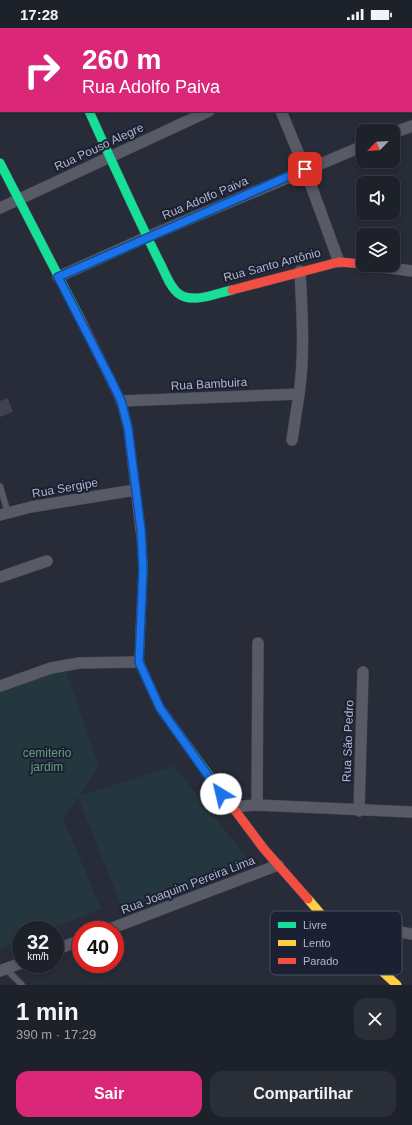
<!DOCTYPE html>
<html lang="pt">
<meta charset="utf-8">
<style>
:root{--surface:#1d212a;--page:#2a2e36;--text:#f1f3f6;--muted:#a0a3a8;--line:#3b3e47;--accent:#db2777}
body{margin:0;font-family:Arial,sans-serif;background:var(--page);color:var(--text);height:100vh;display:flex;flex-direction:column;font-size:15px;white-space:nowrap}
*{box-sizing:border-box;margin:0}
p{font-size:13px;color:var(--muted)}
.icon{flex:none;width:22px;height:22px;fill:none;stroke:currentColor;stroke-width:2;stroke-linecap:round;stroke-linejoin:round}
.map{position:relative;height:957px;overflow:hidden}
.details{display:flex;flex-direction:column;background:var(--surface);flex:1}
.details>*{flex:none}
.guide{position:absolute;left:0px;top:0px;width:412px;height:84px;box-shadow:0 2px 6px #0003,0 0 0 1px var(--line);background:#db2777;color:#fff;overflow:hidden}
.needle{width:26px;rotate:245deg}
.controls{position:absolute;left:356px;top:96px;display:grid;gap:8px}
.controls a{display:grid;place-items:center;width:44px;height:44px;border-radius:8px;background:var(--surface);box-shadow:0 2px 6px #0003,0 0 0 1px var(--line);font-size:20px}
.speed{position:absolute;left:12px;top:893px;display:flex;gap:8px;font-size:20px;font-weight:700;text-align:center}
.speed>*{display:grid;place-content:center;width:52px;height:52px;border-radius:50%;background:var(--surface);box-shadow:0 2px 6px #0003,0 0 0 1px var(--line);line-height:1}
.speed small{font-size:10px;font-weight:400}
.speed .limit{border:6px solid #d22;background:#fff;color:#111}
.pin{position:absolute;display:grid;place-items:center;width:34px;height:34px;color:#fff;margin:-17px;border-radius:8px;box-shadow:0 2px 6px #0006}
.me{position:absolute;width:44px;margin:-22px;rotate:324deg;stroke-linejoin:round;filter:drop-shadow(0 0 3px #0008)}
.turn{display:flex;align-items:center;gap:14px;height:84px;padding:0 16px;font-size:18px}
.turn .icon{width:52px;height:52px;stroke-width:2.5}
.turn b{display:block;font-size:28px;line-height:34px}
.round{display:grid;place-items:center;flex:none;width:42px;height:42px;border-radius:12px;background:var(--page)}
.headline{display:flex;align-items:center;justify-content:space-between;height:68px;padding:0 16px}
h1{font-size:24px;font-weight:700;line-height:30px}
.action{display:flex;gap:8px;margin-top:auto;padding:8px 16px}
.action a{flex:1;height:46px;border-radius:12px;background:var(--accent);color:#fff;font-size:16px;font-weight:700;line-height:46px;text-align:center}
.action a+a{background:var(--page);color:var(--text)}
.status{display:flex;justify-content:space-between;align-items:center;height:28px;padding:0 20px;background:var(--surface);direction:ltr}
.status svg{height:11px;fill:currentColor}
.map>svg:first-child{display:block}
.green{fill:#24363e}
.building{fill:#3f424e}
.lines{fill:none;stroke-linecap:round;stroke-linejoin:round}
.lane-casing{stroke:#444851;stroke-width:7}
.street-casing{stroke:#444851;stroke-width:12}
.fast-casing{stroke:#444851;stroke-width:10}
.slow-casing{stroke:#444851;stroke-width:10}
.jam-casing{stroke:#444851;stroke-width:10}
.lane{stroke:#585b66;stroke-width:5.5}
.street{stroke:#585b66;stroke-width:11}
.fast{stroke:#16e098;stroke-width:9}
.slow{stroke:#ffcf43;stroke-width:9}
.jam{stroke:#f24e42;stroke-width:9}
.route-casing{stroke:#114b97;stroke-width:10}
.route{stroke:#1a73e8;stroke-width:7}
.labels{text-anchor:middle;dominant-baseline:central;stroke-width:4;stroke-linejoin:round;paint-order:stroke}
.street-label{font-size:12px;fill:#b1b6ca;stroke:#1b2033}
.park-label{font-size:12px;fill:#669c7d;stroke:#1b2033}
.key{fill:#1b2033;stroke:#484d60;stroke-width:1}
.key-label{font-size:11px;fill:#b1b6ca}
</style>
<div class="status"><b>17:28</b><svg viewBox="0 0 49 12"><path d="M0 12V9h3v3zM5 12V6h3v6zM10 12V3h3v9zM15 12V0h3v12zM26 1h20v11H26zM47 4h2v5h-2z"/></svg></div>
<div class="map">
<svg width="412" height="957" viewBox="0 0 412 957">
<rect width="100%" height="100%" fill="#272c38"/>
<!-- green -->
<path class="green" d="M64,638L99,739L79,768L174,738L249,833L128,894L78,769L63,790L101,881L49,902H21V913L0,921V662Z"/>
<!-- building -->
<path class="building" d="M8,370L13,384L0,389V373Z"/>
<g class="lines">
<!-- lane casing -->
<g class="lane-casing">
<g id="lane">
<path d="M0,458L8,485"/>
<path d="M6,941L22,957"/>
</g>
</g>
<!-- street casing -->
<g class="street-casing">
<g id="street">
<path d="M52,0V1"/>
<path d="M244,0L245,1"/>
<path d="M396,1L398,0"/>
<path d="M281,83L305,141L339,234"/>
<path d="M393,105L412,98"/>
<path d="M0,180L209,83"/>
<path d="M368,237L412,243"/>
<path d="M58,249L147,209L363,118"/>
<path d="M121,373L299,366C305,325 302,284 300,243"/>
<path d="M292,412L299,366"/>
<path d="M0,487L31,479L135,462"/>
<path d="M0,549L47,533"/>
<path d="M0,658L51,640L79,635L139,634"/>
<path d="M257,777L258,615"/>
<path d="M231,779L257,777L412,784"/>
<path d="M359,783L363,644"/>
<path d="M326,891L412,906"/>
<path d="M107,902L278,837"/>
<path d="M55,922L81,912"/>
<path d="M0,943L21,935"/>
</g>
</g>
<!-- fast casing -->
<g class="fast-casing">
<g id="fast">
<path d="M89,83C112,134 135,185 160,235C165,244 170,260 179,266C193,276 217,265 232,262"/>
<path d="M0,135L81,292"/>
<path d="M142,517L143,541L139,634L160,680L210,749"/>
</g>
</g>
<!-- slow casing -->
<g class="slow-casing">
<path id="slow" d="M308,871L325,891L397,957"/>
</g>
<!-- jam casing -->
<g class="jam-casing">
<g id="jam">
<path d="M232,262L339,234L363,236"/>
<path d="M81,292L121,373L128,400L142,517"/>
<path d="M210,749L264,821L308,871"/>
</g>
</g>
<!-- lane -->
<use href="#lane" class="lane"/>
<!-- street -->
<use href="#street" class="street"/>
<!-- fast -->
<use href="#fast" class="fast"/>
<!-- slow -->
<use href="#slow" class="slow"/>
<!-- jam -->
<use href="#jam" class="jam"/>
</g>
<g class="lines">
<!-- route casing -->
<g class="route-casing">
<path id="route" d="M221,766L160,680L139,634L143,541L141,502L128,400L121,373L110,350L58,249L305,141"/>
</g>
<!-- route -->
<use href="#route" class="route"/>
</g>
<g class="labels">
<!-- street labels -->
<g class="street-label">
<text transform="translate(99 119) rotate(-25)">Rua Pouso Alegre</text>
<text transform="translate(205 170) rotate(-23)">Rua Adolfo Paiva</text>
<text transform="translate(272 237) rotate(-15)">Rua Santo Antônio</text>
<text transform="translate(209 356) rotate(-3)">Rua Bambuira</text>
<text transform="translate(65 460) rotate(-10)">Rua Sergipe</text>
<text transform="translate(348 713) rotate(-88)">Rua São Pedro</text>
<text transform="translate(188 857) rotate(-21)">Rua Joaquim Pereira Lima</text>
</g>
<!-- park labels -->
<g class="park-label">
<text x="47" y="725">cemiterio<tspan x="47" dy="14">jardim</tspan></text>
</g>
</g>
<!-- legend -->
<rect x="270" y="883" width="132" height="64" rx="6" class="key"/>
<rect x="278" y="894" width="18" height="6" fill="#16e098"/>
<rect x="278" y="912" width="18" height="6" fill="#ffcf43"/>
<rect x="278" y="930" width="18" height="6" fill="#f24e42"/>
<g class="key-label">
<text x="303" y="901">Livre</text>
<text x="303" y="919">Lento</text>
<text x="303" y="937">Parado</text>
</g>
</svg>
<div class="controls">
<a><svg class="needle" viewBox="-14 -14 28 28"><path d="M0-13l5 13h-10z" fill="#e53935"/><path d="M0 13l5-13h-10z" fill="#a0a3a8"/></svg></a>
<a><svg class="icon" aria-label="sound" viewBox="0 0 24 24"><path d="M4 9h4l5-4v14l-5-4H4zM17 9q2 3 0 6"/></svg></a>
<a><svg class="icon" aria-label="layers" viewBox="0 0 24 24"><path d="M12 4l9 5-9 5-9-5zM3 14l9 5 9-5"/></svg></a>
</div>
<div class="speed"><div>32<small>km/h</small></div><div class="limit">40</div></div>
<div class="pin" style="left:305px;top:141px;background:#d93025"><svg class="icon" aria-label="arrive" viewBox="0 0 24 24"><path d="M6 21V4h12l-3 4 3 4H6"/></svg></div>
<svg class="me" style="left:221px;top:766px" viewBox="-20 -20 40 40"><circle r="19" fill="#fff"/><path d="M0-13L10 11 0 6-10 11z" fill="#1a73e8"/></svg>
<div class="guide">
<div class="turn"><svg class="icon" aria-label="right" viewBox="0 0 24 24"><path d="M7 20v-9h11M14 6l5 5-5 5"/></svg><div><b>260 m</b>Rua Adolfo Paiva</div></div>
</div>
</div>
<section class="details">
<div class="headline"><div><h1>1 min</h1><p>390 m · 17:29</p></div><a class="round"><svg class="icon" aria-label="close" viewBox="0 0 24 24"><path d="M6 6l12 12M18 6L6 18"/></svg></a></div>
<div class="action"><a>Sair</a><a>Compartilhar</a></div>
</section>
